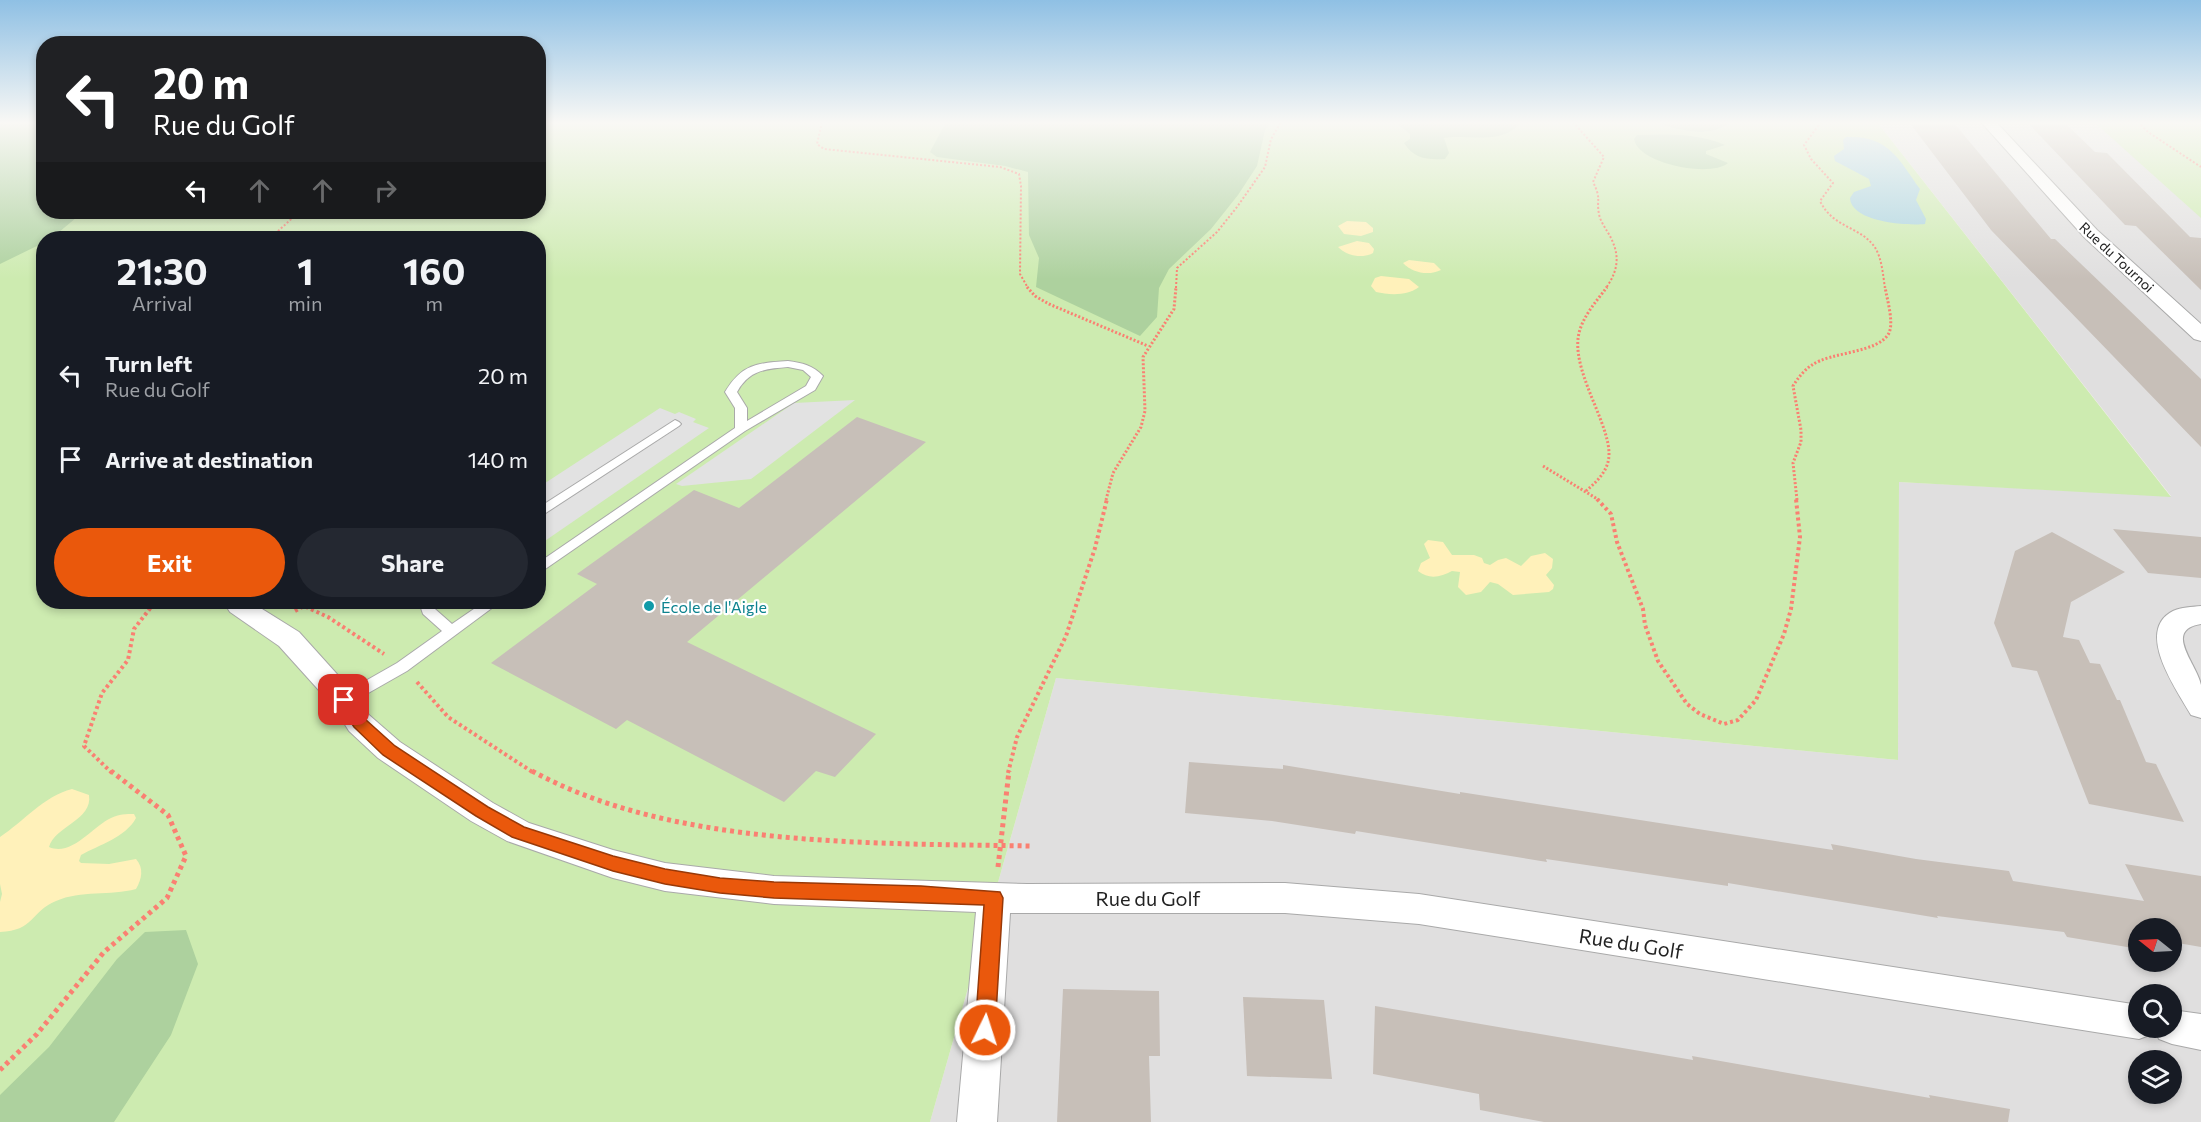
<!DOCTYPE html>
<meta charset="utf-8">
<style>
:root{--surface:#171b24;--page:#242831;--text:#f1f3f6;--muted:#9ea1a6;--accent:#ea580c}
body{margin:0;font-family:Commissioner,sans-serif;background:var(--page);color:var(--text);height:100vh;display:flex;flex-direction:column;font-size:22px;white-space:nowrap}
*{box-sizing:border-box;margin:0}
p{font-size:20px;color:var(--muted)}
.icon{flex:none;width:33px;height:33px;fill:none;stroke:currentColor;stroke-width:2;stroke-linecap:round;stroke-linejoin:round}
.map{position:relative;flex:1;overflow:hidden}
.drawer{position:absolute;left:36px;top:231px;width:510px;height:378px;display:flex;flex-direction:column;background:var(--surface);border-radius:24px;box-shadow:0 3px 9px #0003}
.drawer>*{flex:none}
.hud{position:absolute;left:36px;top:36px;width:510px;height:183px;border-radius:24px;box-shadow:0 3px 9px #0003;background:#202124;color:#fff;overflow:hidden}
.needle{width:39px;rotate:288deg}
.controls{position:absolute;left:2128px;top:918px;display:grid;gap:12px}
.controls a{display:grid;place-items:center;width:54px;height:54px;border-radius:50%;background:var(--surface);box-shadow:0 3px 9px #0003;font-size:30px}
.pin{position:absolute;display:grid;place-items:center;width:51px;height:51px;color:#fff;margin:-26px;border-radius:12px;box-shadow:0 3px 9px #0006}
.me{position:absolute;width:66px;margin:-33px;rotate:4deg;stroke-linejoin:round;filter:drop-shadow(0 0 4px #0008)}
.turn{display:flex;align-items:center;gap:21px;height:126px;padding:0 18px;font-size:27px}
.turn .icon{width:78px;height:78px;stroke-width:2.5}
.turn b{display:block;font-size:42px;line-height:51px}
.lanes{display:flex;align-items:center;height:57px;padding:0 18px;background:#0003;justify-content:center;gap:30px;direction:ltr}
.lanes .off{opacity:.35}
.eta{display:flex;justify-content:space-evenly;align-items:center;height:102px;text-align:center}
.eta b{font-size:36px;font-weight:700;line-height:42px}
.button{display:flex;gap:12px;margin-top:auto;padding:12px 18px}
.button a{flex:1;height:69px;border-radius:36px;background:var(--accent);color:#fff;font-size:24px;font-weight:700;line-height:69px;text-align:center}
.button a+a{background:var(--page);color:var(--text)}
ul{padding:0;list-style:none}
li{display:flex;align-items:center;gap:18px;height:84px;padding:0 18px}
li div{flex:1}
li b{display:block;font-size:22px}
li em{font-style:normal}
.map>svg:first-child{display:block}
.residential{fill:#e0dfdf;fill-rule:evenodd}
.grass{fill:#cdebb0;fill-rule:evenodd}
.forest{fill:#add19e}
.sand{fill:#fff1ba}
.parking{fill:#e2e2e2}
.water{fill:#aad3df}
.building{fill:#c7bfb8}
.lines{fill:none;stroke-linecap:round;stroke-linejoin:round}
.lane-casing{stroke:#a9a9a9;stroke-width:2}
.street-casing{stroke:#a9a9a9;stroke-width:2}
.path-far3{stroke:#fa8072;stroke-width:2;stroke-dasharray:2 2;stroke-linecap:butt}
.path-far2{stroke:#fa8072;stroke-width:3;stroke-dasharray:2 2;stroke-linecap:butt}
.path-far1{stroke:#fa8072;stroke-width:4;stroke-dasharray:3 3;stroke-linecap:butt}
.path{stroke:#fa8072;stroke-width:5;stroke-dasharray:4 4;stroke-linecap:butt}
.lane{fill:#fff;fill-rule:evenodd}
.street{fill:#fff;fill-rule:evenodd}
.route{fill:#ea580c;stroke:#983908;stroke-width:1.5}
.culture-dot{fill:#0f9aa8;stroke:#fff;stroke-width:2}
.labels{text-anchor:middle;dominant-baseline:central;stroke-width:4.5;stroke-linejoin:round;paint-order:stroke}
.far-street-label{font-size:14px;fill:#222;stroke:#fff}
.culture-label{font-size:16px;fill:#0d838f;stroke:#fff;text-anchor:start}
.near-street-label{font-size:20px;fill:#222;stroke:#fff}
</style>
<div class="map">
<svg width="2201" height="1122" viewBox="0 0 2201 1122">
<rect width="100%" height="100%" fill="#f2efe9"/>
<!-- residential -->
<path class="residential" d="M1877,122H2201V1122H930L1056,678L1898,760L1899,482L2171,496ZM2139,928H2172V962H2139ZM2139,994H2172V1028H2139ZM2139,1060H2172V1094H2139Z"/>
<!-- grass -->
<g class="grass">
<path d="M0,122H43L44,212H538L539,122H1877L2171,497L1899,482L1898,760L1056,678L930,1122H0ZM44,238H538V602H44Z"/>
<path d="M2094,122H2201V218Z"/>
</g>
<!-- forest -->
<g class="forest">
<path d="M0,122H43L44,212H83L52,238H44L43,243L0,264Z"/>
<path d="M946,122H1271L1265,130L1257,166L1238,195L1211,229L1169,269L1159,288L1157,317L1140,336L1036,287L1039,258L1029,235L1028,172L1005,166L937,157L930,152Z"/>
<path d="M1395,122H1521C1503,146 1468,134 1444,138L1449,153L1445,159C1428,160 1414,159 1404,143L1410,139V134Z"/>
<path d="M1656,122H1726L1727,124C1710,138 1676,130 1656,122Z"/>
<path d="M1637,135C1666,134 1698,133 1725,145L1706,151V154L1728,163C1711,178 1638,164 1634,139Z"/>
<path d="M186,930L198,964L171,1035L114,1122H0V1095L49,1047L117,959L145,932Z"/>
</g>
<!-- sand -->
<g class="sand">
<path d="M1347,221L1366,222L1373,228V232L1361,236L1344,234L1338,226Z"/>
<path d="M1357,241L1369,243L1374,249L1373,253C1362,259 1347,256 1338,247Z"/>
<path d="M1409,260L1434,263L1441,270C1429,276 1412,273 1403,263Z"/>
<path d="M1381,276L1409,279L1419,287C1408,296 1389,295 1376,292L1371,286L1375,278Z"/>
<path d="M1428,540L1443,542L1452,555H1474L1482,558L1484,563L1490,565L1498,560L1506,558L1521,566L1531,556L1545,553L1553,559L1552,568L1546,575L1554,585L1553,589L1549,592L1513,595L1498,584L1490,582L1481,592L1466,595L1458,587L1460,572L1452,571C1441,577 1429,580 1418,571L1421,563L1430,558L1424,544Z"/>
<path d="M72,789L89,795C93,820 55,826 49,847C72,857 93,826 111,818C119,814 126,814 134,814L136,818C126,837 99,845 81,855L79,861L81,863L109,864L136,859C144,868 142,879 136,889C110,896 81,890 56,901C31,911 34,931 0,932V902L2,894L0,884V837C23,822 44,796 72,789Z"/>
</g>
<!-- parking -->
<g class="parking">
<path d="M855,400L751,479L682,486L676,484L794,403Z"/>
<path d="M660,408L675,414L679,412L696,419L693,422L709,428L539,545V487Z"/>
</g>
<!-- water -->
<path class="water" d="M1846,137C1888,135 1898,158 1920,189L1916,200L1926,219L1925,224C1907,226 1851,222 1850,198L1854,192L1871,186L1869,179L1835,161L1834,156L1844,149L1843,140Z"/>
<!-- building -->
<g class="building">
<path d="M1909,122H1953L2051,239H2055L2201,379V447L1991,230Z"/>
<path d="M2027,122H2064L2095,152L2107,153L2190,237L2201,238V290L2136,226L2125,225Z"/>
<path d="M857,417L926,442L687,642L876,734L835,777L816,771L784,802L627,720L616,729L491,663L597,584L577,574L694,490L739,508Z"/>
<path d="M2113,529L2201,537V578L2148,573Z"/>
<path d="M2052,532L2125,572L2071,602L2063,637L2079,640L2090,663L2100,664L2117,700H2120L2146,762L2156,764L2184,822L2089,804L2037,671L2012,667L1994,623L2015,551Z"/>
<path d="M1189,762L1283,769V765L1460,794V792L1833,850L1831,844L1916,859L2009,871L2013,881L2144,901L2125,864L2201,876V947L2172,942V928H2139V949L2067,937L2064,932L1937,916L1938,918L1728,883V886L1546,859L1547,862L1356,831L1355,834L1272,821L1185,813Z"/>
<path d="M1063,989L1159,991L1160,1056H1149L1151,1122H1057Z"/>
<path d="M1243,997L1324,1000L1332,1079L1247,1076Z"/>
<path d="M1375,1006L1693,1060L1692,1056L1930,1098L1929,1095L2010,1109L2008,1122H1544L1480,1110L1479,1094L1373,1074Z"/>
</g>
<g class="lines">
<!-- lane casing -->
<g class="lane-casing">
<g id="lane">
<path d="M788,361C803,363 812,365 823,376L815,390L745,431L538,574V563L735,428V408L725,392C742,364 757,363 788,361ZM788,367L803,370L811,377L806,386L747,421V408L737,392C749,370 765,369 788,367Z"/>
<path d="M675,420L679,422L681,424L679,426L538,518V508Z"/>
<path d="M419,602H433L435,609L452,624L484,602H500L407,671L349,704H339L336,700L339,696L397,663L442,631L423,614Z"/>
</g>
</g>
<!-- street casing -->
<g class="street-casing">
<g id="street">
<path d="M1981,122H1996L2097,230L2201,324V341L2194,339L2085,238Z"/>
<path d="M228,602H251L299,632L354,693L369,715L400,742L493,803L529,823L613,850L665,863L774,876L1027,884L1285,883L1419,894L2139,1005V1028H2172V1010L2201,1014V1050L2172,1044L2159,1039L2154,1029L2152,1034L2139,1039L1419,924L1285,913H1010L997,1122H957L976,912L774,904L665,891L613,878L507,841L471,821L378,758L349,731L334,707L279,646L230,612L226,606Z"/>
<path d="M2201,606V624C2162,630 2198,665 2201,685C2201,695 2201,707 2201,718L2191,715C2177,690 2134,631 2173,611C2181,607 2192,607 2201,606Z"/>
</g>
</g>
<!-- path-far3 -->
<g class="path-far3">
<path d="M822,122L817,144L824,149L1000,167L1019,174L1021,186L1020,274L1028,288"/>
<path d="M1573,122L1604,157L1593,182C1602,200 1596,199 1599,214C1600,220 1604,226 1607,231C1620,252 1620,268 1606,288"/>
<path d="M1821,122L1804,145L1811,159L1833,183L1820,201C1833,228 1859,226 1874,246C1882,257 1883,276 1885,288"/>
<path d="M2138,122L2148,132L2201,167"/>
<path d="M538,152L542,122"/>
<path d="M274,238L277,232L299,212"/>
<path d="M1176,288L1177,268L1217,232L1237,207L1265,167L1271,139L1281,122"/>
</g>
<!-- path-far2 -->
<g class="path-far2">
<path d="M1027,287L1035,296L1049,304L1148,346"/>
<path d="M1543,466L1599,500"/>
<path d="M1586,491C1595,483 1605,474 1608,462C1616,433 1574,378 1578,339C1580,319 1596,302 1607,287"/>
<path d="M1106,500L1113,473L1141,427L1145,411L1143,357L1174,309L1176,287"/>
<path d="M1797,500L1793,463L1801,442V430L1793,386C1798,378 1804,370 1812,365C1830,352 1879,353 1889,333C1894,322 1887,299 1885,287"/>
</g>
<!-- path-far1 -->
<g class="path-far1">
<path d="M1597,499L1611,514L1617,542L1643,609L1645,625L1658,661L1687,704L1700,714L1724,724L1738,720L1756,700L1784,634L1791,609L1800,537L1796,499"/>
<path d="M295,611L304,606L328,617L384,654"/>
<path d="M417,682L448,717L534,773"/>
<path d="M112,773L84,746L102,693L128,660L134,629L155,602"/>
<path d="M1008,773L1017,737L1066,636L1095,548L1107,499"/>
</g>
<!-- path -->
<g class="path">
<path d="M532,771C673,848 873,843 1031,846"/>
<path d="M998,867L1009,771"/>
<path d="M0,1070L37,1034L104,952L167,898L186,856L168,815L111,771"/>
</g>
<!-- lane -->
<use href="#lane" class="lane"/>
<!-- street -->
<use href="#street" class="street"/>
</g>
<!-- sky -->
<linearGradient id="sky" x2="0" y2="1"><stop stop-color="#8fc0e4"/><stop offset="0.44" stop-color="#f9f8f5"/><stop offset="1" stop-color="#f9f8f5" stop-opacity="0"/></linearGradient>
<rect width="2201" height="279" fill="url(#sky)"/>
<!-- route -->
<path class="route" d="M344,694L350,696L365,719L395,746L488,807L524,827L613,856L665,869L720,878L774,882L921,886L1000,892L1003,898L995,1030L992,1037L985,1039L978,1037L975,1030L984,905L774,898L720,893L665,884L613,871L512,837L476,816L383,755L354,727L336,700L339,696Z"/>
<!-- markers -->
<circle class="culture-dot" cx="649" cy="606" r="6"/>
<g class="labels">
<!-- far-street labels -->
<g class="far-street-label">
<text transform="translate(2117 257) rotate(43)">Rue du Tournoi</text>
</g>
<!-- culture labels -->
<g class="culture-label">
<text x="661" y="606">École de l'Aigle</text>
</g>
<!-- near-street labels -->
<g class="near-street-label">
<text x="1148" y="898">Rue du Golf</text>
<text transform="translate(1631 943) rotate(9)">Rue du Golf</text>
</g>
</g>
</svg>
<div class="controls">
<a><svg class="needle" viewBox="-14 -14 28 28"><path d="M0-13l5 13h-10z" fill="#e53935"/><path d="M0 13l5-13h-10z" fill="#9ea1a6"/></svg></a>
<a><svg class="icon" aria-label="search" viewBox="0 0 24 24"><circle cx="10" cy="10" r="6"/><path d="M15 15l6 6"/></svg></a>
<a><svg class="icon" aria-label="layers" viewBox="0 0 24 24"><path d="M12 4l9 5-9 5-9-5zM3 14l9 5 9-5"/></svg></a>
</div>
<div class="pin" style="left:344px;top:700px;background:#d93025"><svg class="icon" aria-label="arrive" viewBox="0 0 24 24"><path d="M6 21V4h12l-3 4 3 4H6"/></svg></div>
<svg class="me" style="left:985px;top:1030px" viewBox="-20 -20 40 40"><circle r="17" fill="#ea580c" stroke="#fff" stroke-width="3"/><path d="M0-11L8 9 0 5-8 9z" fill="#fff"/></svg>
<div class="hud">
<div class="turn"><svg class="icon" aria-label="left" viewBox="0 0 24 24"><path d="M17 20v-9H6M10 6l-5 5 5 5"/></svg><div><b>20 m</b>Rue du Golf</div></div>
<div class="lanes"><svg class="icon" aria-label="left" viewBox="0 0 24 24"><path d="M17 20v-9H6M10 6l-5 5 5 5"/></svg><svg class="icon off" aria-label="ahead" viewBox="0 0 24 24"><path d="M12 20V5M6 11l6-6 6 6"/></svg><svg class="icon off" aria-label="ahead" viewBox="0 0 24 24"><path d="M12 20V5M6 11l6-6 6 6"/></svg><svg class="icon off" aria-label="right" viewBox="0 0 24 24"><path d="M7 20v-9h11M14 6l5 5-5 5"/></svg></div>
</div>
<section class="drawer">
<div class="eta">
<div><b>21:30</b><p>Arrival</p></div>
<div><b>1</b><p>min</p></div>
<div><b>160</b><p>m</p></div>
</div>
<ul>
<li><svg class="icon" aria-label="left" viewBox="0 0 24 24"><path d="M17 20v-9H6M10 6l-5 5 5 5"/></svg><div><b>Turn left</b><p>Rue du Golf</p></div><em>20 m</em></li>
<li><svg class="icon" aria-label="arrive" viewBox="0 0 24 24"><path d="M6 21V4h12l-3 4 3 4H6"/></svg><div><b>Arrive at destination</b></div><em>140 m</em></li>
</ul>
<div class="button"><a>Exit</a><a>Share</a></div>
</section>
</div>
